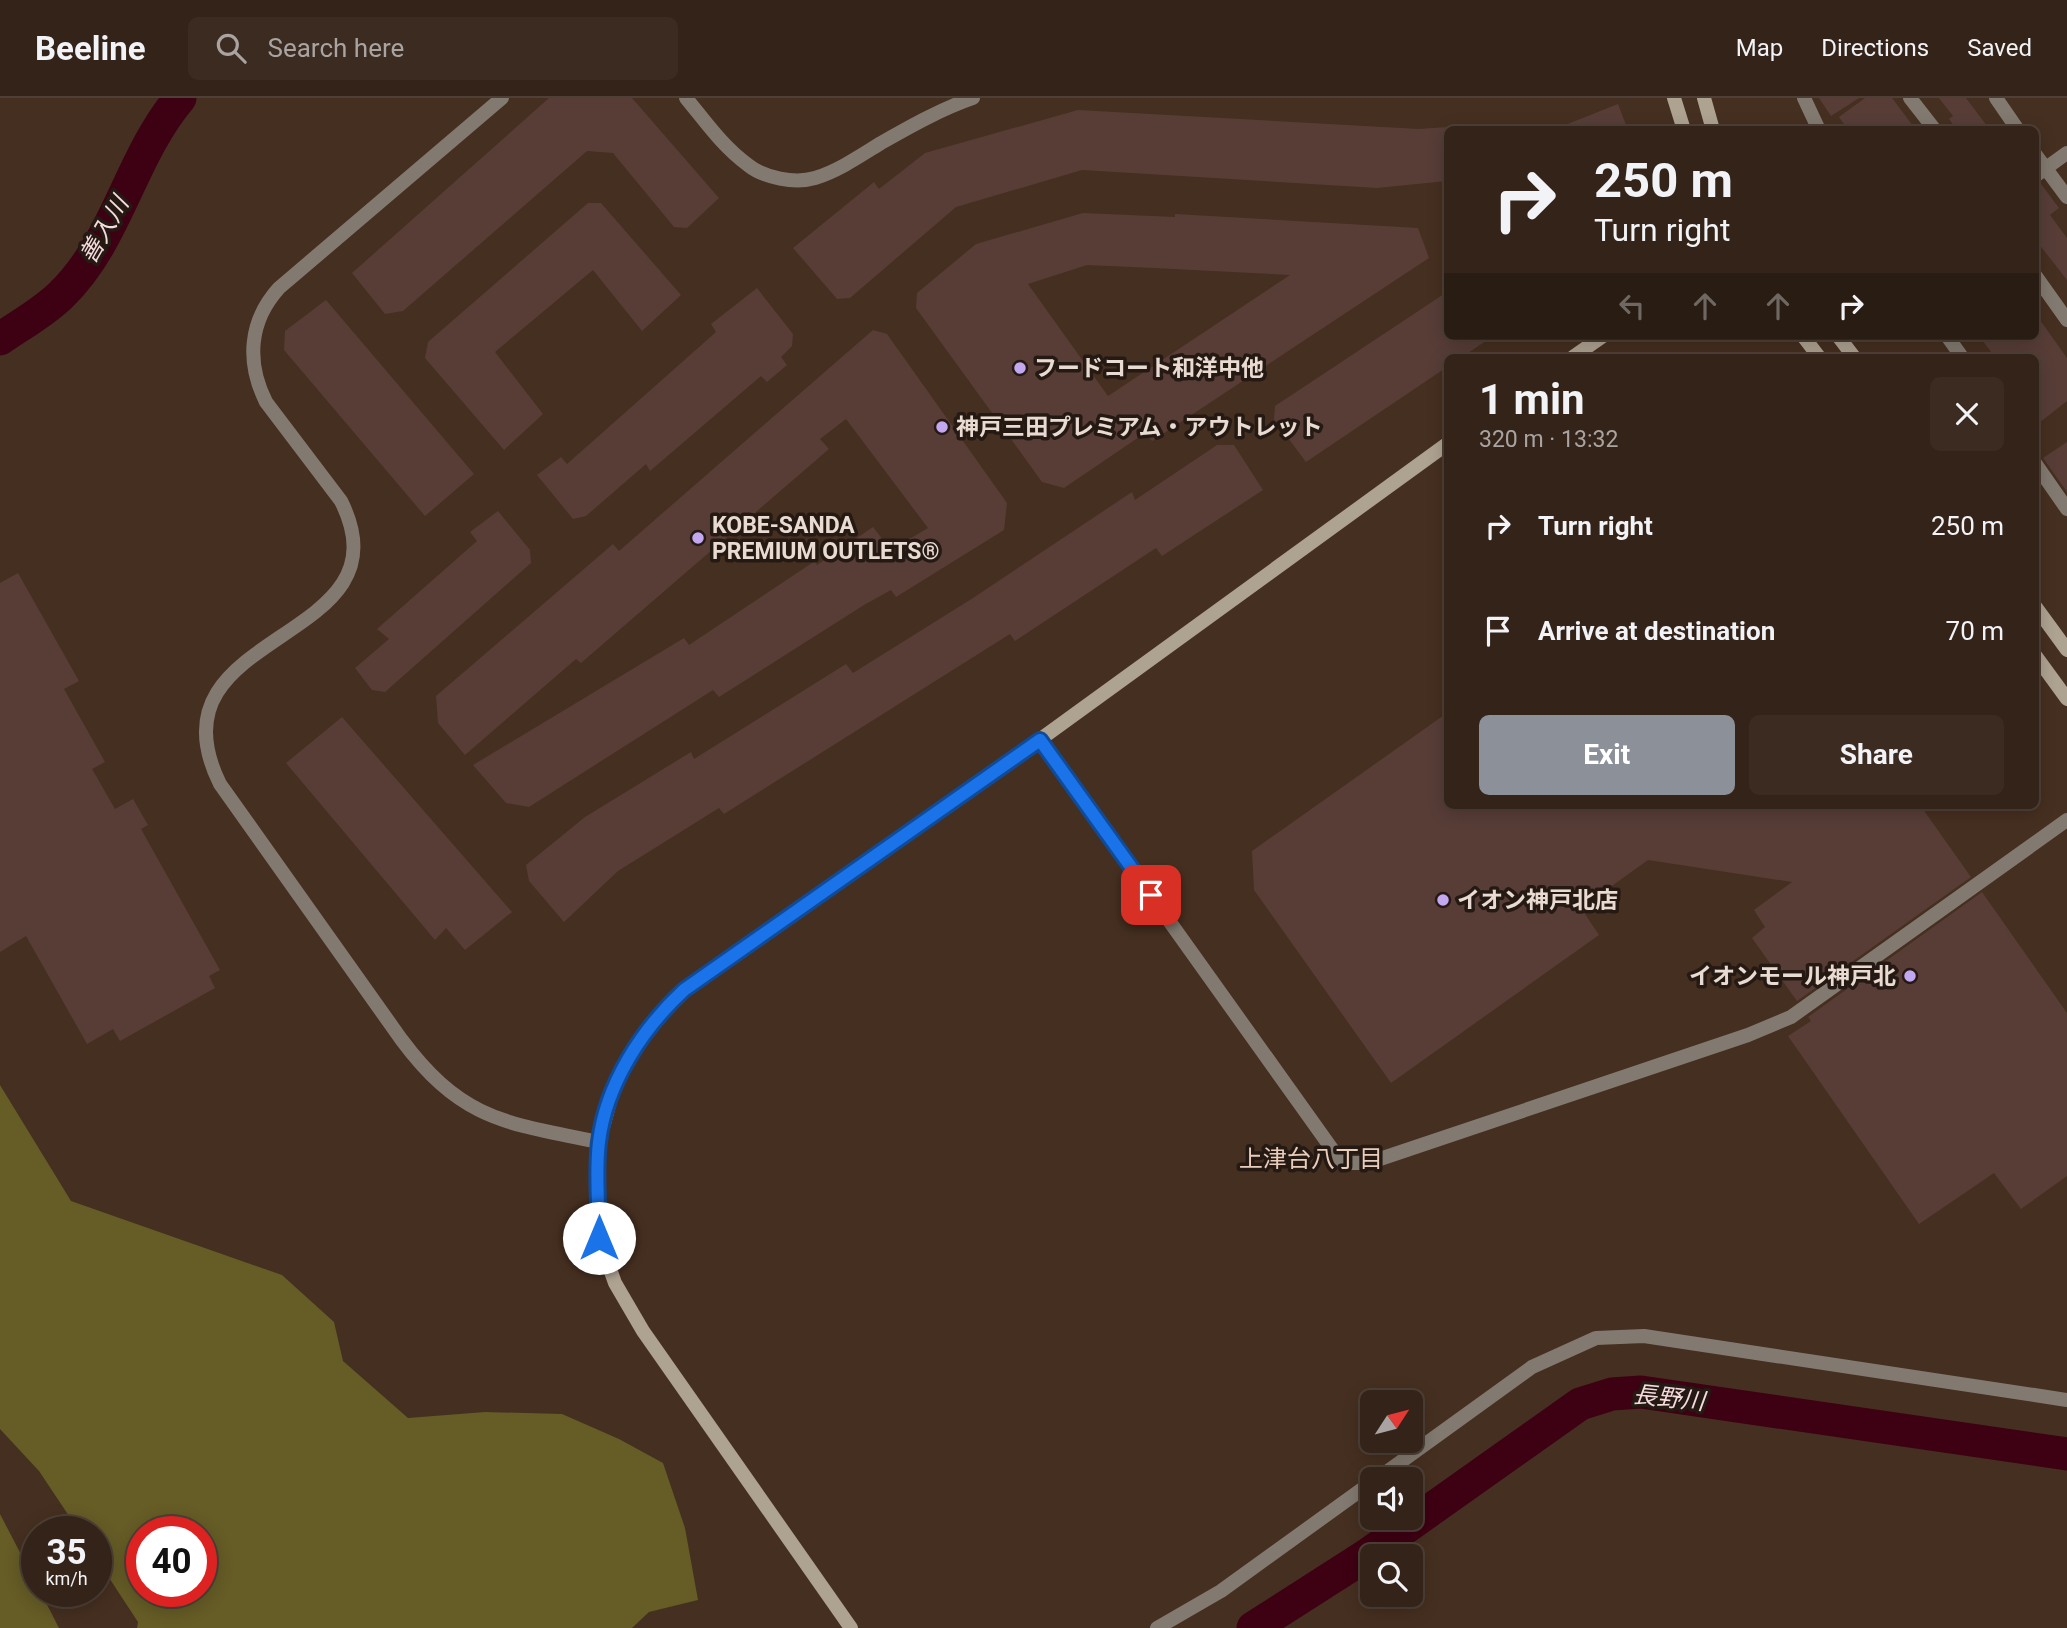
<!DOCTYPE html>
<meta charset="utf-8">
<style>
:root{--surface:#342318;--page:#3c2b21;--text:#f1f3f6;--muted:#a9a4a2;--line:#4e4037;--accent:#8c9099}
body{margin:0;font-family:Roboto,"Noto Sans JP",sans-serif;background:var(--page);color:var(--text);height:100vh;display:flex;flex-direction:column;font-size:26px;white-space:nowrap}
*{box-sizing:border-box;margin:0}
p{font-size:23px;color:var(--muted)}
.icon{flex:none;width:38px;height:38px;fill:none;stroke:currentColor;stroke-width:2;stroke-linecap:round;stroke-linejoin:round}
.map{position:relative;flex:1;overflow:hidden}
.sheet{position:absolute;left:1444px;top:256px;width:595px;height:455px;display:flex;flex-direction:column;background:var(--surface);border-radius:10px;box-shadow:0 4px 18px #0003,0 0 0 2px var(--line)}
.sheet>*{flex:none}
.hud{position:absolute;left:1444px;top:28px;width:595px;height:214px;border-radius:10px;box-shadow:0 4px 18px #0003,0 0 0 2px var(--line);background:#342318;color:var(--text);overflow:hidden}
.needle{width:46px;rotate:54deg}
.controls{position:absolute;left:1360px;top:1292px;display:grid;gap:14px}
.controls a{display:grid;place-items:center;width:63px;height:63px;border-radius:10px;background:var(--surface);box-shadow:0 4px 18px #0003,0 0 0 2px var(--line);font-size:35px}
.speed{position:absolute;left:21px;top:1418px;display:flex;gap:14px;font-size:35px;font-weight:700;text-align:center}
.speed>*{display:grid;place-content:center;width:91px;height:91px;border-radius:50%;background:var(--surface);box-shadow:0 4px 18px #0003,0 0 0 2px var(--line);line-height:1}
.speed small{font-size:18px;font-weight:400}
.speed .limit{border:10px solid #d22;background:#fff;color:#111}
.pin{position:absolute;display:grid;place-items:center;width:60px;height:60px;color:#fff;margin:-30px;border-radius:14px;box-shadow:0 4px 10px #0006}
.me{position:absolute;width:77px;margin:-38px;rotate:0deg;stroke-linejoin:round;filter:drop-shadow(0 0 5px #0008)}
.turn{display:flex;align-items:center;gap:24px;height:147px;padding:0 35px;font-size:32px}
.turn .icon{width:91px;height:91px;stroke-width:2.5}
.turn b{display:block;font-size:49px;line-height:60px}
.lanes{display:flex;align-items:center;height:66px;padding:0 35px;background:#0003;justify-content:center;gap:35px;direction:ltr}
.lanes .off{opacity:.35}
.round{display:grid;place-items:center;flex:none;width:74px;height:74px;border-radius:10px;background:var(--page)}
.head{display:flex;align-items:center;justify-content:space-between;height:119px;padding:0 35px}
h1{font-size:42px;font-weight:700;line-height:52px}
.button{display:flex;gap:14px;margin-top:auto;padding:14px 35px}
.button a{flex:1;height:80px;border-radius:10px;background:var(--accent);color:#fff;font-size:28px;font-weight:700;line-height:80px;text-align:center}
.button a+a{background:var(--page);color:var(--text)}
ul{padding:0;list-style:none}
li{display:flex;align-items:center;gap:21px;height:105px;padding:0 35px}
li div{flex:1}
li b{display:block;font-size:26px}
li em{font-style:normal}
header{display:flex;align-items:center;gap:42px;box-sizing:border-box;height:98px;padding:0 35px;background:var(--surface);border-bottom:2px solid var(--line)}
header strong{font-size:33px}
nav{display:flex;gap:38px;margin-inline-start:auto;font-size:24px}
.search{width:490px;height:63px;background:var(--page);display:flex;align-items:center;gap:18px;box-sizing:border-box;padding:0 24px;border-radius:10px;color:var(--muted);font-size:26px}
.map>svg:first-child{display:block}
.green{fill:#655c26;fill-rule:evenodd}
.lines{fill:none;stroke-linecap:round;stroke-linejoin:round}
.river{stroke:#3e0013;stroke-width:33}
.building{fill:#583d37;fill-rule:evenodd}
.street{stroke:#827a70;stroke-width:14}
.secondary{stroke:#aea291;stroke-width:14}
.route-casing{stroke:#114b97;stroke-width:18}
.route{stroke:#1a73e8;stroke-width:12}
.poi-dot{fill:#c4a7f1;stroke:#241913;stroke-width:2.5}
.labels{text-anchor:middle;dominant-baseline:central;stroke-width:7;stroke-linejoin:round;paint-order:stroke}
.poi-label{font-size:23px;font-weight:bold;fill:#eadbd2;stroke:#241913;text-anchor:start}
.water-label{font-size:24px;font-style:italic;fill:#f6dbde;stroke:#241913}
.neighbourhood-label{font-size:24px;fill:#e9ccba;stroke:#241913}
</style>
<header>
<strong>Beeline</strong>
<div class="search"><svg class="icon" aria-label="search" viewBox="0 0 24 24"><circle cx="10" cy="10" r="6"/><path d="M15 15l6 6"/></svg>Search here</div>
<nav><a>Map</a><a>Directions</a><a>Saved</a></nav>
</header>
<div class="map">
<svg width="2067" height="1530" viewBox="0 0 2067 1530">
<rect width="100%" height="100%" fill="#452f20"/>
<!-- green -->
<g class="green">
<path d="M0,987L71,1103L282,1177L334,1224L343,1263L408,1320L485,1314L562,1316L619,1341L663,1365L685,1430L698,1502L649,1514L632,1530H137L138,1524L96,1460V1433H79L39,1373L0,1331ZM142,1433H201V1493H142Z"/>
<path d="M0,1416L37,1487V1493H40L59,1530H0Z"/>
</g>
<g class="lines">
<!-- river -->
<g class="river">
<path d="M0,241C20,227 44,214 61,197C117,143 130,59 180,0"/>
<path d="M1253,1530L1367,1457L1580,1306L1612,1296L1641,1294L2067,1356"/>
</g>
</g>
<!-- building -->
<g class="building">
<path d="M549,0H632L719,100L687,130L674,129L613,55L587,53L403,213L385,216L352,175Z"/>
<path d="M1819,0H1859L1831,18Z"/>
<path d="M1865,0H1892L1916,32H1848L1839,19Z"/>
<path d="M1939,0H1966L1990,32H1957L1949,21L1953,18Z"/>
<path d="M1618,6L1628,32H1555V31Z"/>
<path d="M1078,12L1419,31L1447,29V83L1377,90L1082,72L956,109L850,200L837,201L793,150L874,84L879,91L925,55Z"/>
<path d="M2041,86L2059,110L2050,117L2067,140V182L2035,141V88Z"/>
<path d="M588,105H601L681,197L642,233L593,172L495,254L543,316L504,352L425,260L428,244Z"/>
<path d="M1083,115L1175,119V116L1418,130L1429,160L1152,343L1145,335L1064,390L1042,384L916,210L917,195L976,146ZM1087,167L1154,170L1290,177L1108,298L1028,186Z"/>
<path d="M757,190L793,236L792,248L781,259L787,267L767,284L761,278L650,373L646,366L586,418L573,421L537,377L561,359L567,366L716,234L711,226Z"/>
<path d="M1447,194V238H1493L1462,259H1447V269L1306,364L1274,321L1275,308Z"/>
<path d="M326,202L474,376L425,418L284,252L285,233Z"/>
<path d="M2035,215L2067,260V303L2035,328V259H1995L1979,238H2035Z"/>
<path d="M873,232L887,236L1007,405L1004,432L896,499L891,492L864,507L719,599L713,592L529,709L506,705L473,667L684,540L689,547L815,463L817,467L873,429L891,452L928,430L846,321L820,341L829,351L581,565L576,561L465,657L438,625L436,598L613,446L619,453Z"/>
<path d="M2067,344V394L2043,360Z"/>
<path d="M1217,347H1234L1263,392L1162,458L1156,450L1015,543L1010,536L724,716L719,710L618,773L564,824L529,783L526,767L585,719L691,654L694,661L846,566L853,575L973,500L1132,394L1135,402Z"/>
<path d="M498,413L530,452L531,465L385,594L372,592L355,570L389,541L377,531L477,443L470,434Z"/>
<path d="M18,475L79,583L64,591L105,664L92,671L115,711L133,701L148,727L141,731L220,872L209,878L215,890L120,943L113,931L87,946L26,838L0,854V485Z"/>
<path d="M1447,615V707H1920L1971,779L1797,903L1752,840L1765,829L1754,812L1792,784L1648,762L1581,810L1599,837L1391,985L1254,792L1252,753Z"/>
<path d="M342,619L512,814L465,852L446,830L435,842L286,665Z"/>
<path d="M1982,794L2067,915V1078L2021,1111L1994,1075L1919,1126L1788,938L1811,923L1808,919Z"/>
</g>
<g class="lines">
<!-- street -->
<g class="street">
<path d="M502,0L279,190C249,223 246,264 266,304L341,403C414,548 142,529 220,686L401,941C462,1023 506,1025 599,1044"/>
<path d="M686,0C705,23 723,49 748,67C764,80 795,86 815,80C838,73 860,58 881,45C911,28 941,11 973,0"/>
<path d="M1804,0L1819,32"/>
<path d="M1910,0L1935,32"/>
<path d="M1996,0L2018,32"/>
<path d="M2035,56L2067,99"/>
<path d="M2035,78L2067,55"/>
<path d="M2035,177L2067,222"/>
<path d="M1947,238L1962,259"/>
<path d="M2035,365L2067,411"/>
<path d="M1040,642L1342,1065H1368L1748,937L1791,919L2067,722"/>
<path d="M1377,1381L1532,1269L1596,1240L1644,1238L2067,1302"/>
<path d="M1157,1530L1221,1493L1372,1384"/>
</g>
<!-- secondary -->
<g class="secondary">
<path d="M1674,0L1684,32"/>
<path d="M1704,0L1713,32"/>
<path d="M1803,238L1819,259"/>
<path d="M1838,238L1854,259"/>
<path d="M1573,259L1603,238"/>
<path d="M2035,508L2067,552"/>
<path d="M2035,557L2067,601"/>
<path d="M851,1530L643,1233L615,1185L599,1140V1044L612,996L622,973L649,929L684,892L976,688L1447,346"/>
</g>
</g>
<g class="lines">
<!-- route casing -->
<g class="route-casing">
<path id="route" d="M599,1140C599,1109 595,1075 599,1044C606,986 642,931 684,892L1040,642L1151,797"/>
</g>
<!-- route -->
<use href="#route" class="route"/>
</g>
<!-- markers -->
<g class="poi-dot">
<circle cx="1020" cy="270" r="7"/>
<circle cx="942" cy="329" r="7"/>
<circle cx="698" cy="440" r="7"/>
<circle cx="1443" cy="802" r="7"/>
<circle cx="1910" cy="878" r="7"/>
</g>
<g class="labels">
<!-- poi labels -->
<g class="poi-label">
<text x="1034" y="270">フードコート和洋中他</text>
<text x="956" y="329">神戸三田プレミアム・アウトレット</text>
<text x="712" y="427">KOBE-SANDA<tspan x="712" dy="26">PREMIUM OUTLETS®</tspan></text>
<text x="1457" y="802">イオン神戸北店</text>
<text x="1896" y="878" text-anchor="end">イオンモール神戸北</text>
</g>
<!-- water labels -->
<g class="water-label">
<text transform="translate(104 132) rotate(-60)">善入川</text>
<text transform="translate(1669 1300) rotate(6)">長野川</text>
</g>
<!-- neighbourhood labels -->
<g class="neighbourhood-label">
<text x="1311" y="1061">上津台八丁目</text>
</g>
</g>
</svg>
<div class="controls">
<a><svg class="needle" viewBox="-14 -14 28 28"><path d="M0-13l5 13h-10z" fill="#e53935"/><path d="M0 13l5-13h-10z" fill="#a9a4a2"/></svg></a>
<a><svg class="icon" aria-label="sound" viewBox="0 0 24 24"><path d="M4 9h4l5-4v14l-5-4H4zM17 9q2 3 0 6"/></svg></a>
<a><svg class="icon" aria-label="search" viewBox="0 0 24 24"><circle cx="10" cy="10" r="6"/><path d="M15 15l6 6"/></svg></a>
</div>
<div class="speed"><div>35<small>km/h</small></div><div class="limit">40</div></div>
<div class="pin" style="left:1151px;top:797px;background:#d93025"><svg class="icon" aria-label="arrive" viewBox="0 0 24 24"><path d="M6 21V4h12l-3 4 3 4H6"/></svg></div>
<svg class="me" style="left:599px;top:1140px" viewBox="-20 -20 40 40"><circle r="19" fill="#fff"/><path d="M0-13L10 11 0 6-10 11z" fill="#1a73e8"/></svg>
<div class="hud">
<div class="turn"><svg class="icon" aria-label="right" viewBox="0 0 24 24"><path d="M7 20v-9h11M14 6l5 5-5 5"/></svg><div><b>250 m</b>Turn right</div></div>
<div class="lanes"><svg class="icon off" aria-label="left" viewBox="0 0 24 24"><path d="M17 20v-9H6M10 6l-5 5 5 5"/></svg><svg class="icon off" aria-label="ahead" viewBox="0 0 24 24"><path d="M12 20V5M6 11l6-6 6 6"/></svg><svg class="icon off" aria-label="ahead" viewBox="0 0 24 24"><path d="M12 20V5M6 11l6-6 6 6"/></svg><svg class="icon" aria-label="right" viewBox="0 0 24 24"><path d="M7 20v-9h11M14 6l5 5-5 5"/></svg></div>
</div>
<section class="sheet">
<div class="head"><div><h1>1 min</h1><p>320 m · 13:32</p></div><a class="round"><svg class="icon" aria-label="close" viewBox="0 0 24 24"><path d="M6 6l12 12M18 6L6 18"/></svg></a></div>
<ul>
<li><svg class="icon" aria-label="right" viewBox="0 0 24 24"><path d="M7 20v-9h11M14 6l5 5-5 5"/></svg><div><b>Turn right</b></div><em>250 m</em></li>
<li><svg class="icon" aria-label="arrive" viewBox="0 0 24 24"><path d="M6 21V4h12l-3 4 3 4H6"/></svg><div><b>Arrive at destination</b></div><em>70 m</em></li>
</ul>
<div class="button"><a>Exit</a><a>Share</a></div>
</section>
</div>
